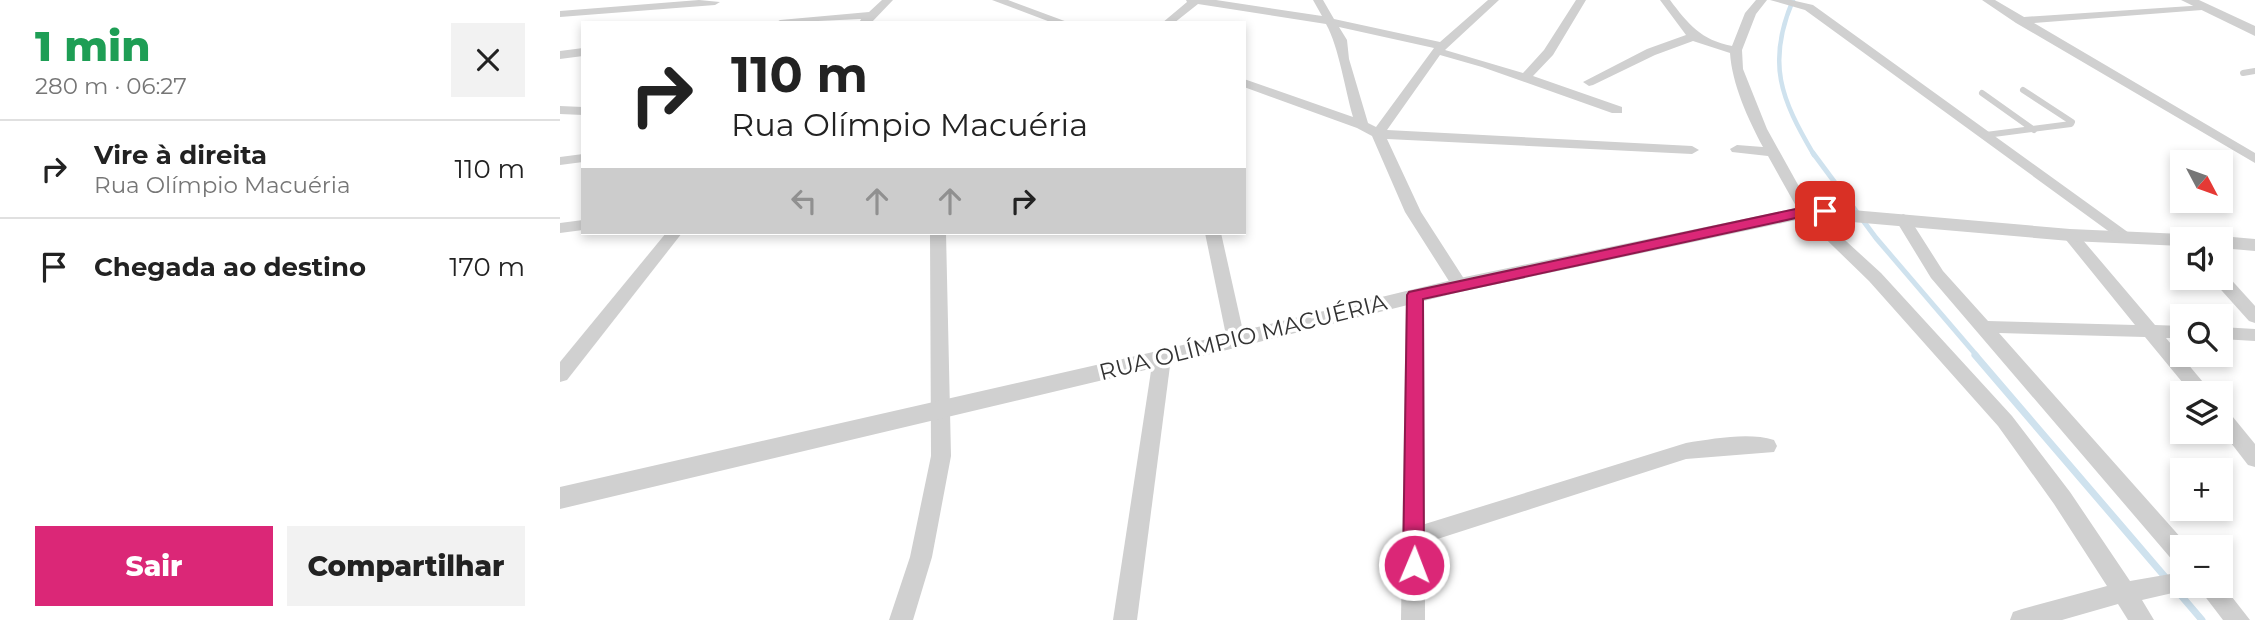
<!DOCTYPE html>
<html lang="pt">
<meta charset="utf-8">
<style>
:root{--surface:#fff;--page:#f2f2f2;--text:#222;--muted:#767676;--line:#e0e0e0;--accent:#db2777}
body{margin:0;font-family:Montserrat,sans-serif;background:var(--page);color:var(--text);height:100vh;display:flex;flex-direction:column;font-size:26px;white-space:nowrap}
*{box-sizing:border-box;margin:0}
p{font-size:23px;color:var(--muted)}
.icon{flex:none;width:38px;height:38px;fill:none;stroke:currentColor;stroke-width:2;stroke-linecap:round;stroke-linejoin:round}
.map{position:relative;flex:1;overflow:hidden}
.drawer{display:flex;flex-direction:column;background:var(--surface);width:560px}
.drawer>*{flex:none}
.guide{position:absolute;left:21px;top:21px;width:665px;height:214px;border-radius:0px;box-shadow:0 4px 10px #0003;background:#fff;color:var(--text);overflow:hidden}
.needle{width:46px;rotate:131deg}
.tools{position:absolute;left:1610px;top:150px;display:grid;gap:14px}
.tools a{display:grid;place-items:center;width:63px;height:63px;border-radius:0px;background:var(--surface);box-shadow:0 4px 10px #0003;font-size:35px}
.pin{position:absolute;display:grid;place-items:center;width:60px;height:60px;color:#fff;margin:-30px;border-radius:14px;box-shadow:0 4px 10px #0006}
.me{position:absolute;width:77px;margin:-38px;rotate:1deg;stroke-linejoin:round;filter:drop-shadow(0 0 5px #0008)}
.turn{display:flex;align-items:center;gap:24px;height:147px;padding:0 35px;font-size:32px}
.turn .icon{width:91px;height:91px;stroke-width:2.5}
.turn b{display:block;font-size:49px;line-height:60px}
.lanes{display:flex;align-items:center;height:66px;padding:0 35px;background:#0003;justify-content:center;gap:35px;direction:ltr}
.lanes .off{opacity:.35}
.round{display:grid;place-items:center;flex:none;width:74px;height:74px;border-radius:0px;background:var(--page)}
.overview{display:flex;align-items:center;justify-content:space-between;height:119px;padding:0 35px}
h1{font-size:42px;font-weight:800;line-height:52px;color:#1e9e55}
.cta{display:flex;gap:14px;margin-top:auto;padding:14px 35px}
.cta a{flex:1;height:80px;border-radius:0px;background:var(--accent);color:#fff;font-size:28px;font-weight:800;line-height:80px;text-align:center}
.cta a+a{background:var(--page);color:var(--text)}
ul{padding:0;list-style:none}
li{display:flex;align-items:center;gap:21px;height:98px;padding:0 35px;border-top:2px solid var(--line)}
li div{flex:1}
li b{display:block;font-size:26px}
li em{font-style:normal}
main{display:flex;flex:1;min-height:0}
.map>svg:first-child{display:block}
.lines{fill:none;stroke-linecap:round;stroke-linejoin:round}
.stream-far2{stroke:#cfe2ee;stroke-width:4.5}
.stream-far1{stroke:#cfe2ee;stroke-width:5}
.stream{stroke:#cfe2ee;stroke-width:7}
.service{stroke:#d0d0d0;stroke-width:6}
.minor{fill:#d0d0d0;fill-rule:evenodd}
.tertiary{fill:#d0d0d0;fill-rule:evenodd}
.route{fill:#db2777;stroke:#8e194d;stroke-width:2}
.labels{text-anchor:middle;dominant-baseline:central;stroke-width:7;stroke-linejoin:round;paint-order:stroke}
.street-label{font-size:23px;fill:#333;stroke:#fff}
</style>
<main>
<section class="drawer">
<div class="overview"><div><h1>1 min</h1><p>280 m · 06:27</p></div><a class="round"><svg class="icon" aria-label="close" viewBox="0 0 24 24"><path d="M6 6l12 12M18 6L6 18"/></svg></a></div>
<ul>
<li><svg class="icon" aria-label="right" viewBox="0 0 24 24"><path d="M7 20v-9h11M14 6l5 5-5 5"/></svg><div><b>Vire à direita</b><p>Rua Olímpio Macuéria</p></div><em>110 m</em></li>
<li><svg class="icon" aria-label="arrive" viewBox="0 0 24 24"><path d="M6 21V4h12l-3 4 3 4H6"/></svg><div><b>Chegada ao destino</b></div><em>170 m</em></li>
</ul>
<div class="cta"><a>Sair</a><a>Compartilhar</a></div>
</section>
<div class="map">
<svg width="1695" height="620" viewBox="0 0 1695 620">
<rect width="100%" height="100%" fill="#fff"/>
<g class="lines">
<!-- stream-far2 -->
<path class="stream-far2" d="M1233,0C1206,63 1221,99 1254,155"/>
<!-- stream-far1 -->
<path class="stream-far1" d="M1253,153L1316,238L1417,356"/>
<!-- stream -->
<path class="stream" d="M1415,355L1642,620"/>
<!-- service -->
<g class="service">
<path d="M1683,73L1695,71"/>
<path d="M1422,93L1474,130"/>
<path d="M1426,135L1511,124L1512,122L1463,90"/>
</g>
<!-- minor -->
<g class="minor">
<path d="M139,0L160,2L155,5L0,17V11Z"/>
<path d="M322,0H333L311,23H299L301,19L215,23L220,20L309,12Z"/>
<path d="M432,0H448L510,23H493Z"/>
<path d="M626,0H656L762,16L753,0H763L774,19L880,42L928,0H939L885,50L963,73L984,50L1016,0H1026L993,55L973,76L1062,107V113H1052L922,67L880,55L827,130L1132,146L1139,150L1132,154L827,139L861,212L908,285L900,290L894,289L845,212L812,136L797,128L684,87V79L793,117C785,90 779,47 766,24L638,4L614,23H602L627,2ZM779,27L874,48L816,127L808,123L789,59L787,40Z"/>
<path d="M1100,0H1110C1128,24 1141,40 1172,46L1185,13L1196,0H1207L1196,14L1182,50L1183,69L1207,129L1252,210L1321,273L1452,416L1510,492L1570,581L1622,572V586H1632L1630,589L1582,600L1594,620H1568L1558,604L1502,620H1450L1453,612L1462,609L1547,586L1494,504L1438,426L1309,281L1241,215L1208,156L1172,152L1170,149L1177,145L1203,147C1188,119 1172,84 1170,53L1133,41L1095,55L1033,85L1029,86L1023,82L1087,49L1126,35Z"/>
<path d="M1210,0H1231L1253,5L1576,238L1568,243L1562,241L1245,10Z"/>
<path d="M1422,0H1435L1464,17L1646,5L1647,7L1642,10L1474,23L1695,153V163L1456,23Z"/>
<path d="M23,48V56L0,59V51Z"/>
<path d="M0,106L23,107V115L0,114Z"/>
<path d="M23,154V162L0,165V157Z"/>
<path d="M1343,214L1348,216L1383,271L1428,321L1575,325L1502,235L1510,230L1516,232L1595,325L1622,326V338H1606L1653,394H1632L1585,337L1439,333L1630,548H1622V565L1614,562L1371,278L1335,219Z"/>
<path d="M23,220V230L0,233V223Z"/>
<path d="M106,233H122L7,380L0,382V362Z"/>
<path d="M370,233H386L391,456L372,557L353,620H329L350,557L371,456Z"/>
<path d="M645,233H661L685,340L682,344H670L667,340Z"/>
<path d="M1661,273L1666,274L1695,306V323L1689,321L1654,282L1652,278H1661Z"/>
<path d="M855,289L864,295L865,524L1126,443C1153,439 1188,432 1214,440L1217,446L1214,452L1126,459L865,543V620H841L846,295Z"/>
<path d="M1661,327L1695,329V341L1661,339Z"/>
<path d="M602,352L609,353L611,358L577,620H553L593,358L595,353Z"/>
<path d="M1661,409L1668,411L1695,444V467L1688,465L1661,430Z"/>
<path d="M1661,583L1690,620H1663L1637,586H1661Z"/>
</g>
<!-- tertiary -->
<g class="tertiary">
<path d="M1621,0H1639L1695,26V36Z"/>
<path d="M1246,206L1510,229L1622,234L1629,236L1632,240H1622V246L1510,241L1246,218L900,292L602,366L0,509V487L602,350L900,278Z"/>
<path d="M1661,236L1695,239V251L1661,248V240H1652Z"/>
</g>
</g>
<!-- route -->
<path class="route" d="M1245,207H1265L1272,211L1265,215L1245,216L863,299L864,565L861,571L854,574L846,571L843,565L847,295L849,292Z"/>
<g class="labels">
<!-- street labels -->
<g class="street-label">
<text transform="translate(683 337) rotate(-14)">RUA OLÍMPIO MACUÉRIA</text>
</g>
</g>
</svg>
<div class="tools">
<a><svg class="needle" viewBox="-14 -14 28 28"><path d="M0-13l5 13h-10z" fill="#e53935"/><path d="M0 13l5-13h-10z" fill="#767676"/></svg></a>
<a><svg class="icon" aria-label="sound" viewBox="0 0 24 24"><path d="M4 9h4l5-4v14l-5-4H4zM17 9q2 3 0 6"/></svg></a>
<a><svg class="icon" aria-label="search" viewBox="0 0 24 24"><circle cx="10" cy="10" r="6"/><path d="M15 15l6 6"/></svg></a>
<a><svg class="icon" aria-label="layers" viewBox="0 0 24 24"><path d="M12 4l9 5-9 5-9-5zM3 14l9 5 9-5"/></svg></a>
<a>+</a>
<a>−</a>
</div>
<div class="pin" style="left:1265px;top:211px;background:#d93025"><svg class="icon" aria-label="arrive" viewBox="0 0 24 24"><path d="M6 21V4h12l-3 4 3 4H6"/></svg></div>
<svg class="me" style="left:854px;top:565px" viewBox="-20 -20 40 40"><circle r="17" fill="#db2777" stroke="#fff" stroke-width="3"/><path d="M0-11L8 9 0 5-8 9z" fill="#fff"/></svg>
<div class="guide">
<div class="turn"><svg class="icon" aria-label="right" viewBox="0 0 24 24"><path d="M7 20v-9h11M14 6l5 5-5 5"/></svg><div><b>110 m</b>Rua Olímpio Macuéria</div></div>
<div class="lanes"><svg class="icon off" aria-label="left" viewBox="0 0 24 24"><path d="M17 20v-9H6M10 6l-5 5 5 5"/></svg><svg class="icon off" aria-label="ahead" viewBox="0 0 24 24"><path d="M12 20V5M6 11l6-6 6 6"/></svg><svg class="icon off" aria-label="ahead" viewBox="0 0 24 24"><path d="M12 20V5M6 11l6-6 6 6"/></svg><svg class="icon" aria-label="right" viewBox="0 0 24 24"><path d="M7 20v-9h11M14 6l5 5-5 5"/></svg></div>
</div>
</div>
</main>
